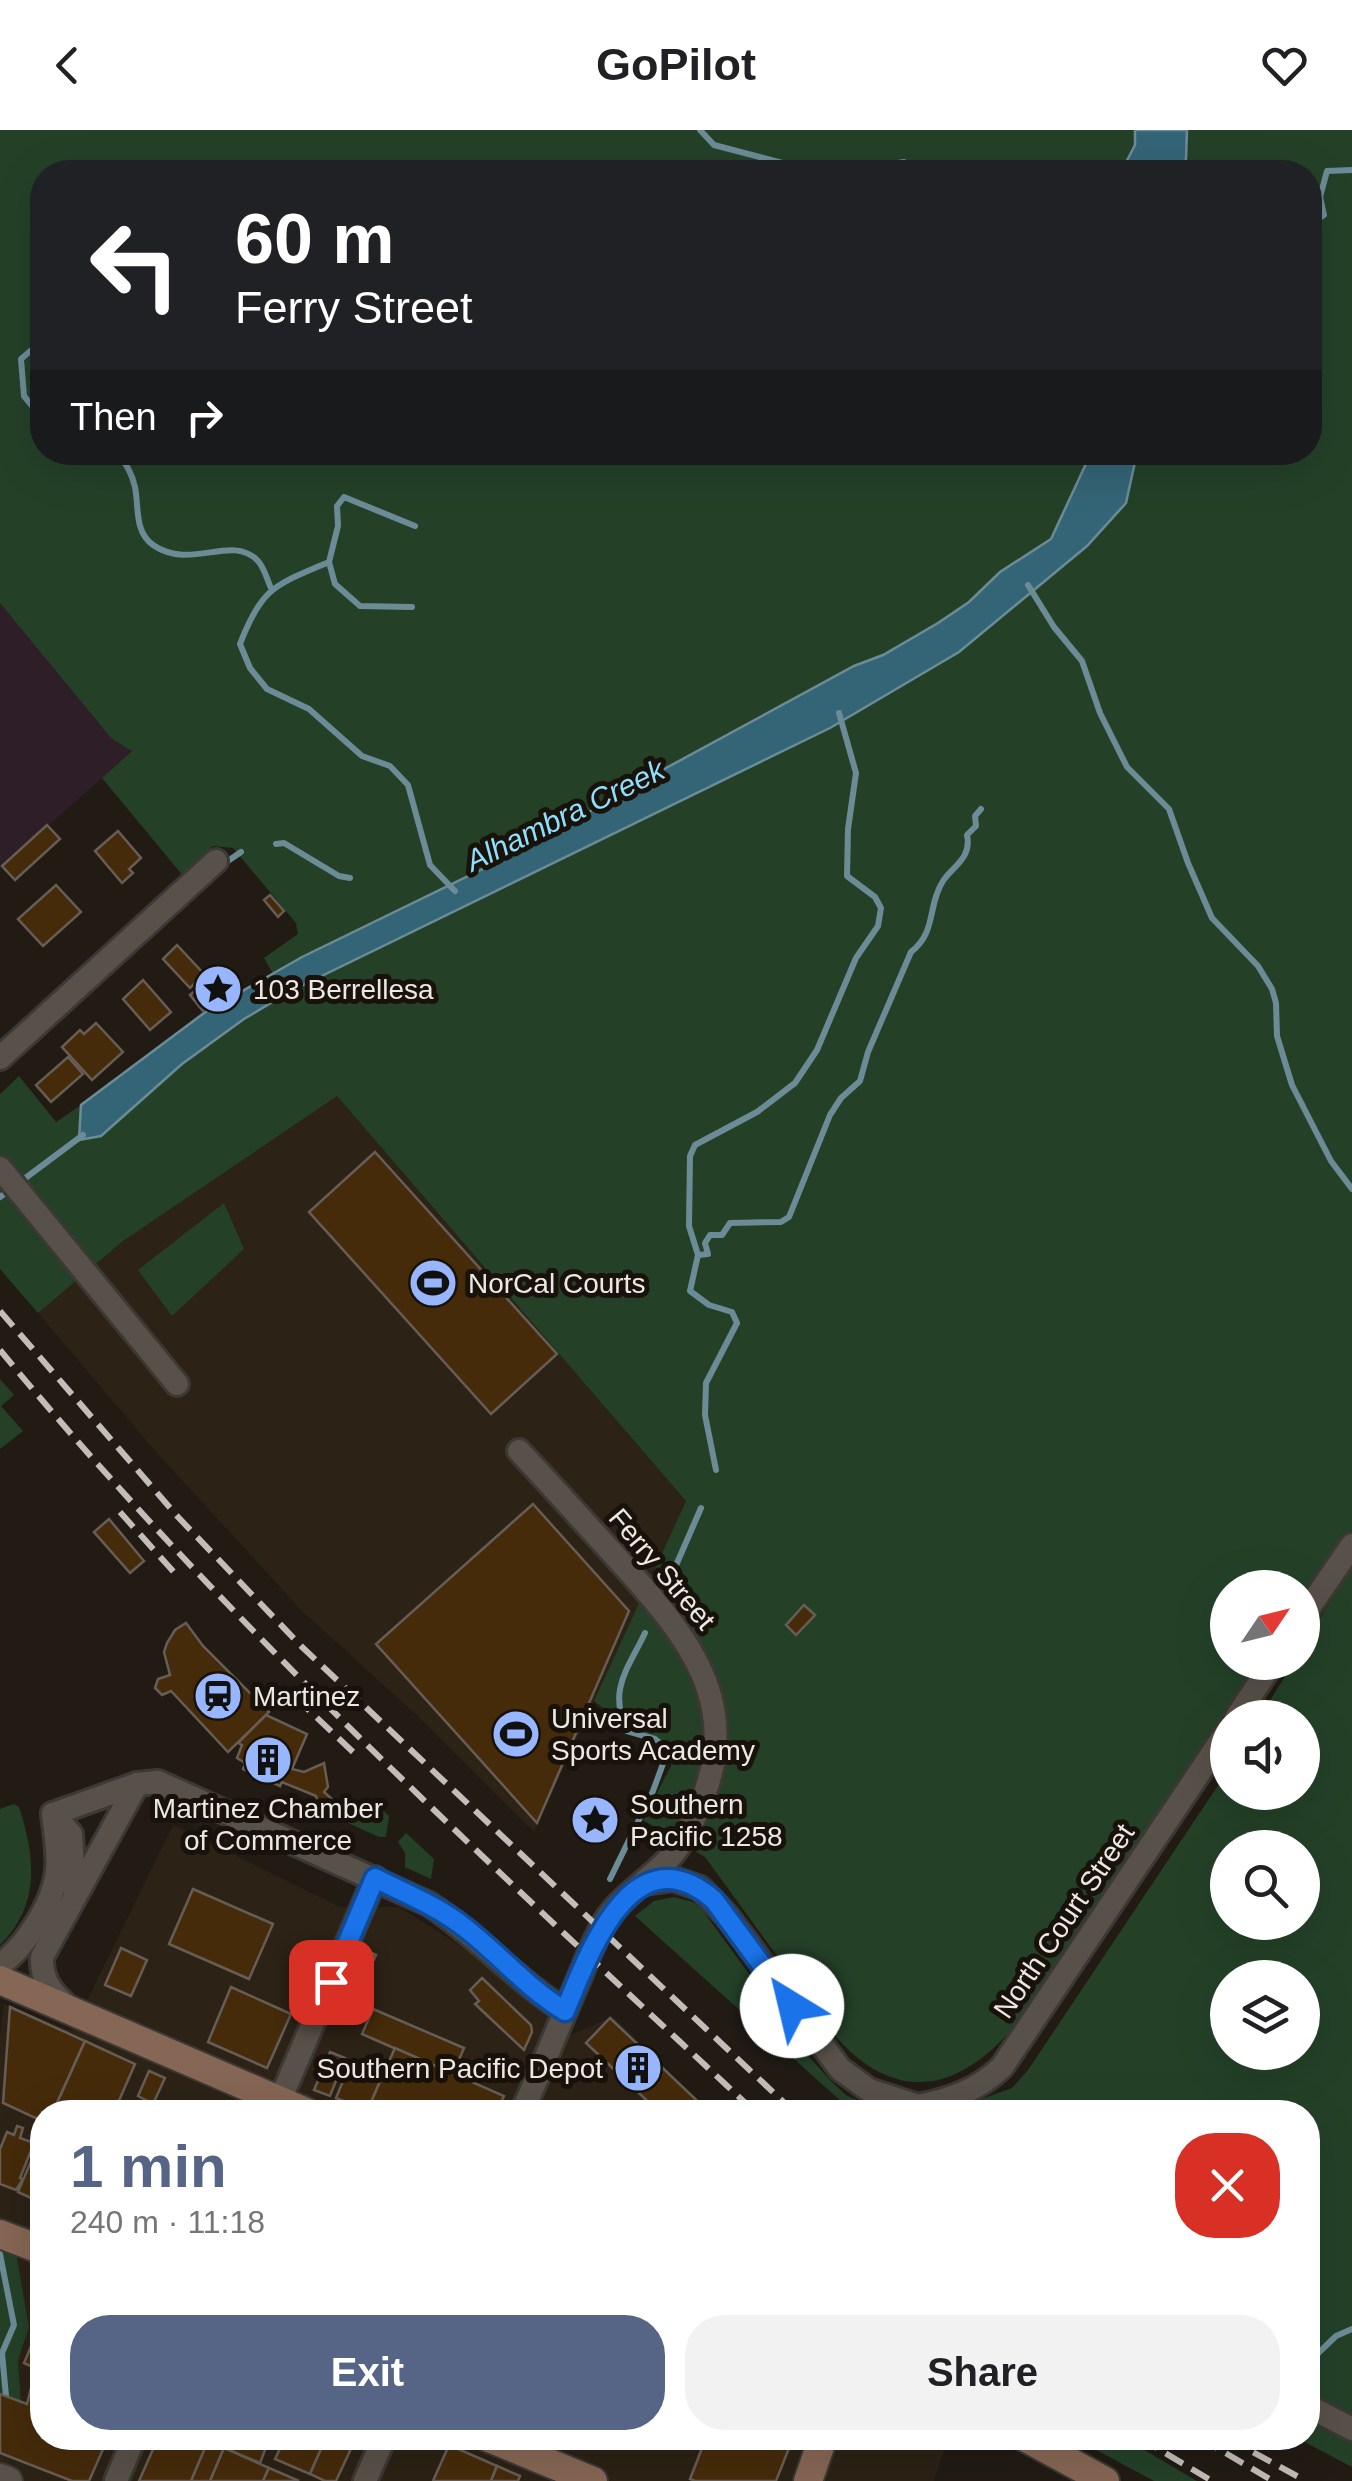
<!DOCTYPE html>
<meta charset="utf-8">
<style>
:root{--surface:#fff;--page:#f2f2f2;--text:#202124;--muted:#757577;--accent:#566486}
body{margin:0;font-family:Arial,sans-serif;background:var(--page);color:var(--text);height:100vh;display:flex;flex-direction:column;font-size:38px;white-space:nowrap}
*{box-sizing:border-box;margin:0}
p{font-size:32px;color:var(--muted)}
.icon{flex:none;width:55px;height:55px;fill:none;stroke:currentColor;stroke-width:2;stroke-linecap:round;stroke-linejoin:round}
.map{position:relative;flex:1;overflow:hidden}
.panel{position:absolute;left:30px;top:1970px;width:1290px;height:350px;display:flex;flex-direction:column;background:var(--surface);border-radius:40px;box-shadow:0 10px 40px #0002}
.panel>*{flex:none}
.guide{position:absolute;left:30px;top:30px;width:1292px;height:305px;border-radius:40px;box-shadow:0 10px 40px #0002;background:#202124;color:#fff;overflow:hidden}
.needle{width:65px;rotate:55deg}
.tools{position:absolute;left:1210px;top:1440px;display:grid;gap:20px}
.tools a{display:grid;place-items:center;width:110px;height:110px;border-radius:50%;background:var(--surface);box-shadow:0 10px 40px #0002;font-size:50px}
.pin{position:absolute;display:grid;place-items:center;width:85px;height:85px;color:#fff;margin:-42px;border-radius:20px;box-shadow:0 5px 15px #0006}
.me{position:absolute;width:110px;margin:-55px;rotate:324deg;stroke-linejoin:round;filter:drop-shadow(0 0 8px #0008)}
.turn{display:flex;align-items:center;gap:35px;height:210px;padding:0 40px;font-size:45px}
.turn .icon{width:130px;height:130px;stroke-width:2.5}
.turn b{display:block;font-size:70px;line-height:85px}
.then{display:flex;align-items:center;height:95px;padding:0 40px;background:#0003;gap:20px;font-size:38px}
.round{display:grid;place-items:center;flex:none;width:105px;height:105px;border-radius:40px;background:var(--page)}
.headline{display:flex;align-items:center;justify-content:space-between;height:170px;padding:0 40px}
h1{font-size:60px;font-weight:600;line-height:75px;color:var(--accent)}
.action{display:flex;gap:20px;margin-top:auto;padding:20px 40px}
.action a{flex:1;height:115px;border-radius:40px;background:var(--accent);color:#fff;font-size:40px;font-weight:600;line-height:115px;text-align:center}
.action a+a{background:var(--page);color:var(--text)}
header{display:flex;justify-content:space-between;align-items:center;height:130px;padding:0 40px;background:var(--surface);font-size:45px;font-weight:600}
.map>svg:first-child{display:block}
.built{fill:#2c2216}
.industrial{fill:#2d1e28}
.green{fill:#244128;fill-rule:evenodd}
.water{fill:#346576;stroke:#6b8c97;stroke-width:2.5}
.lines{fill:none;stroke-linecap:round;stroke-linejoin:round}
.stream{stroke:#6b8c97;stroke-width:6}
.building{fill:#452b0a;stroke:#665e56;stroke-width:2.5}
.minor-casing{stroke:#3c3834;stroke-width:28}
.tertiary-casing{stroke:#3c3834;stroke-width:32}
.secondary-casing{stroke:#3c3834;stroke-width:32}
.minor{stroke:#585149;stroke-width:22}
.tertiary{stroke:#585149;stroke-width:28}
.secondary{stroke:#866654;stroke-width:28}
.rail{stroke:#c2bdb8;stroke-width:6;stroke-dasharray:20 10;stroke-linecap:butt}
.route-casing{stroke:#114b97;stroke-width:25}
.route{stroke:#1a73e8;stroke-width:18}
.labels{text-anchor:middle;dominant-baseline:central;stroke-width:10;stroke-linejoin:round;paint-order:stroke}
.poi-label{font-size:28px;fill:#ece8e3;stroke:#18120b;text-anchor:start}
.street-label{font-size:28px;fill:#ece8e3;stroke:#18120b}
.water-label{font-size:30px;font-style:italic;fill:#8ddffd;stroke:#18120b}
</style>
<header><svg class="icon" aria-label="back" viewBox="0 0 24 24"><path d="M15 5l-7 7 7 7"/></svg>GoPilot<svg class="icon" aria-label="heart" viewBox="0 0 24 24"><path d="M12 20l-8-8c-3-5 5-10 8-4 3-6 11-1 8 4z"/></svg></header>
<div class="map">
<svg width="1352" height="2351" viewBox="0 0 1352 2351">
<rect width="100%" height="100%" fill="#211b14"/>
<!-- built -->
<g class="built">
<path d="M336,965L686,1371L534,1702L422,1590L303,1482L156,1322L38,1183L123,1111Z"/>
<path d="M173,1695L340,1777H399L477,1826L571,1905L613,1886L710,1982H42V2308H948L934,2351H0V2264L21,2271L18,2230L29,2197L17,2128L0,2093V1905L4,1874L72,1901Z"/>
</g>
<!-- industrial -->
<path class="industrial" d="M0,473L132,622L0,738Z"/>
<!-- green -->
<g class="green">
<path d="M0,0H1352V1400L1303,1469L1302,1458H1228V1532L1259,1533L1021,1888C967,1957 902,1980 837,1908L705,1727L643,1690L672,1634L594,1571L686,1371L337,966L123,1111L38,1183L0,1139V964L19,946L56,992L81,975L79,1009C149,962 213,907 285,864L264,828L298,804L296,793L233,718L213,716L188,738L184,747L102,648L132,621L112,609L0,473ZM42,42H1310V322H42Z"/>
<path d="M224,1073L244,1119L172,1186L138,1140Z"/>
<path d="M0,1249L14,1265L1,1276L23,1301L0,1319Z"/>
<path d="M1352,1434V2337L1297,2308H1308V1982H946L1012,1958L1028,1940L1227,1642L1228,1662H1302V1588L1260,1587L1293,1533L1302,1532L1303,1517ZM1228,1718H1302V1792H1228ZM1228,1848H1302V1922H1228Z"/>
<path d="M14,1674L19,1677C35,1727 41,1774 0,1815V1679Z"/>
<path d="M381,1679L389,1686L386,1707H379L348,1693L364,1682Z"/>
<path d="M406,1703L434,1729L431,1749L405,1737V1723L398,1712Z"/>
<path d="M674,1767L693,1772L703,1781L811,1929L832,1952L846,1965L865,1974L888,1981L921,1982H853L635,1786L654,1771Z"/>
<path d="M0,2093L17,2128L29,2197L18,2230L21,2272L0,2264Z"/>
<path d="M1074,2308H1124L1197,2351H1154Z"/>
</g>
<!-- water -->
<g class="water">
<path d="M1135,0H1187L1186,29L1181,42H1121L1135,15Z"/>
<path d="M1091,323H1137L1126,373L1087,416L959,522L830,598L291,861L244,889L182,934L101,1006L79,1010L81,975L204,883L302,827L548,707L620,663L854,536L883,525L938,493L969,472L1000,442L1051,409Z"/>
</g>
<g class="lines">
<!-- stream -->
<g class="stream">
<path d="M700,0L714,15L817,42"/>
<path d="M883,42L892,34L904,32L913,42"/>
<path d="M1310,94L1324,85L1320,67L1327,41L1352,40"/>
<path d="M42,211L21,229L24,266L42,288"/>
<path d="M117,322C126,333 132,343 135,357C139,376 134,402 153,415C191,441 231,404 257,430C264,436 267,450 271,458"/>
<path d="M415,396L344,367L337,376L338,396L329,432C276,455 262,456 240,514L250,538L267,559L309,579L362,626L390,636L408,655L430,735L455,761"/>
<path d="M329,432L335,454L360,476L412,477"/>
<path d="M1028,455L1054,497L1082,531L1100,583L1127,637L1169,679L1188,733L1212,788L1258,836L1272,859L1276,873L1277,906L1292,955L1331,1031L1352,1059"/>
<path d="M276,714L284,713L339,746L350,748"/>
<path d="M225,733L241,722"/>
<path d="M0,1067L83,1005"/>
<path d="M698,1125L708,1124L705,1113L710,1105H722L730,1093L781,1092L789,1087L830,985L841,968L860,951L868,922L911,822C937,802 927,776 943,751C953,736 972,728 967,705L976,696L975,686L981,679"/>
<path d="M716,1340L705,1285L706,1253L737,1193L732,1182L709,1175L690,1161L698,1125L689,1096L690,1026L695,1015L757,982L795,953L817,920L856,828L878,796L881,778L875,767L847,746L848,699L856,643L839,583"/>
<path d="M667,1456L701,1378"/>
<path d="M610,1749L653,1661L668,1620L655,1609L627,1601C608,1559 627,1541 645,1503"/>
<path d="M0,2124L14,2195L2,2223L6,2266"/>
<path d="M1308,2233L1336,2206L1352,2199"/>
</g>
</g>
<!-- building -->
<g class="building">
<path d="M47,695L60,709L15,750L2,736Z"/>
<path d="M118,701L141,728L129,739L133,743L122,753L95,721Z"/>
<path d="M56,755L81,782L43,816L18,789Z"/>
<path d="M270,765L284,781L278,787L264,770Z"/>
<path d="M177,815L204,844L190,858L163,829Z"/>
<path d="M210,849L223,865L203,881L190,865Z"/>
<path d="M143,850L171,882L150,900L123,869Z"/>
<path d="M96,893L123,922L92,950L62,917L80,900L84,904Z"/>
<path d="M68,927L83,944L51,972L36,955Z"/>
<path d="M375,1022L557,1224L491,1284L309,1082Z"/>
<path d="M533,1374L629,1481L537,1693L376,1514Z"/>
<path d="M109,1389L144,1431L130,1443L94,1402Z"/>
<path d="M804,1475L815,1485L796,1505L786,1495Z"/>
<path d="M186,1493L203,1516L269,1582L228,1622L171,1561L162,1565L155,1558L158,1549L170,1545L164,1522L167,1513L175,1500Z"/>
<path d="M266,1585L307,1604L292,1639L304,1642L324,1633L328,1657L324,1662L332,1669L327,1677L318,1675L316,1666L282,1652L280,1656L243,1639L245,1633L237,1628L242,1615L238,1613Z"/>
<path d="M193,1759L273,1794L249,1849L169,1814Z"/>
<path d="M121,1818L147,1830L131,1866L105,1855Z"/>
<path d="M367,1821L376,1825L361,1858L352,1854Z"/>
<path d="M482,1848L531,1895L532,1902L524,1920L475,1874L479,1871L470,1860Z"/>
<path d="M231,1857L291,1884L267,1938L208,1912Z"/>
<path d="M10,1877L85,1911L53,1982H42V1991L3,1973Z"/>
<path d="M373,1879L464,1918L458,1932L467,1936L462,1948L362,1904Z"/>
<path d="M610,1888L709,1982H659L586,1913Z"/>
<path d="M85,1911L135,1934L114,1982H53Z"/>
<path d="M395,1918L504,1966L496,1982L367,1981Z"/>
<path d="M330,1922L345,1928L330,1966L314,1960Z"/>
<path d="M350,1934L383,1944L367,1981L336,1968Z"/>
<path d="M149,1941L165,1948L153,1974L138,1966Z"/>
<path d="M17,1996L23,1998L20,2008L34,2013L20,2048L23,2049L16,2060L0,2054V2019L7,2002L14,2005Z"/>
<path d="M42,2005V2073L18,2062Z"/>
<path d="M42,2190V2241L24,2233Z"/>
<path d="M36,2238L42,2241V2308H108L89,2351H72L0,2323V2264L27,2274Z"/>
<path d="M158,2308H186L206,2316L191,2351H139Z"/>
<path d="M209,2308H258L268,2312L260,2333L208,2311Z"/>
<path d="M285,2308H326L310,2344L275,2329Z"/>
<path d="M326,2308H356L336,2351H325L310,2344Z"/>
<path d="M706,2308H793L776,2351H695L690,2349Z"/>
<path d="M208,2311L224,2318L210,2351H191Z"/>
<path d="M449,2315L497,2336L491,2351H433Z"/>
<path d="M224,2318L269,2338L263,2351H210Z"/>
<path d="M497,2336L520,2346L518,2351H491Z"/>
<path d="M269,2338L299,2351H263Z"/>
</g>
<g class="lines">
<!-- minor casing -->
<g class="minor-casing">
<g id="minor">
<path d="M0,928L216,731"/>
<path d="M0,1038L177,1254"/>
<path d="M519,1321C552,1356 584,1392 617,1428C700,1519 754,1589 682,1711C664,1742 629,1758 608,1787C596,1805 587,1829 579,1849C560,1893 542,1938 522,1982"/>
<path d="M1302,1488L1352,1415"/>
<path d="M1236,1588L1273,1532"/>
<path d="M53,1684L137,1654L158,1652L429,1774C478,1806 516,1850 565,1881"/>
<path d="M53,1684L71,1704L75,1766"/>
<path d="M645,1753L674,1749L700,1758L727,1786L840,1939L869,1960L918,1976L919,1982"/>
<path d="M0,1835C26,1816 54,1773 57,1740C59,1722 55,1702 53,1684"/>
<path d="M68,1877C51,1862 41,1850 42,1827L137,1654"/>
<path d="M918,1976C950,1970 978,1960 1002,1937L1228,1600"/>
<path d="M275,1982L375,1748"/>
<path d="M1308,2276L1352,2299"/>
<path d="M116,2351L134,2308"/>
<path d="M365,2351L384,2308"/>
</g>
</g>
<!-- tertiary casing -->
<g class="tertiary-casing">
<path id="tertiary" d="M0,2348L8,2351"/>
</g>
<!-- secondary casing -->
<g class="secondary-casing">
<g id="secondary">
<path d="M0,1850L306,1982"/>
<path d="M0,2104L42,2120"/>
<path d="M489,2308L593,2351"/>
<path d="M1026,2308L1105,2351"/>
<path d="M808,2351L823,2308"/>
</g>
</g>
<!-- minor -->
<use href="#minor" class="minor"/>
<!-- tertiary -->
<use href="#tertiary" class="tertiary"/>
<!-- secondary -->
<use href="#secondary" class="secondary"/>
<!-- rail -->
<g class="rail">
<path d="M0,1181L178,1387L301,1516L794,1982"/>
<path d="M0,1220C228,1497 494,1737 755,1982"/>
<path d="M120,1382L180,1449"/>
<path d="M295,1567L353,1622"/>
<path d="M1140,2308L1212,2351"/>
<path d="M1200,2308L1273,2351"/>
<path d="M1227,2308L1306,2351"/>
</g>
</g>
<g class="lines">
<!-- route casing -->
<g class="route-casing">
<path id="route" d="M331,1852L375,1748C405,1763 437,1776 464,1797C499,1824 527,1858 565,1881C589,1823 633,1700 714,1770L792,1876"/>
</g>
<!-- route -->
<use href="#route" class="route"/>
</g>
<!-- icons -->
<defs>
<g id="sight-disc" transform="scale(2.5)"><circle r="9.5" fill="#97b6fd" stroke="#18120b"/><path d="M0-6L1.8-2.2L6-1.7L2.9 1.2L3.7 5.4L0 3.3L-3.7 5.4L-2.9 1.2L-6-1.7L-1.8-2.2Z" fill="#111"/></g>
<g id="stadium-disc" transform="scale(2.5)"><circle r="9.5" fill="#97b6fd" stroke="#18120b"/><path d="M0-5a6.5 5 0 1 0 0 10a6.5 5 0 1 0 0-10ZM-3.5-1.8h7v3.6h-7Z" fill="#111"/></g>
<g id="station-disc" transform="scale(2.5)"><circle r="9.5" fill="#97b6fd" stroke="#18120b"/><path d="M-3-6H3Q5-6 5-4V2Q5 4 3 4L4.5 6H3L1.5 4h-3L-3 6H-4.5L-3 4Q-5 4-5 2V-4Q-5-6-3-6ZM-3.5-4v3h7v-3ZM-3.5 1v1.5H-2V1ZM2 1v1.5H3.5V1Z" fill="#111"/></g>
<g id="building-disc" transform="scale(2.5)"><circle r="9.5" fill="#97b6fd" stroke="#18120b"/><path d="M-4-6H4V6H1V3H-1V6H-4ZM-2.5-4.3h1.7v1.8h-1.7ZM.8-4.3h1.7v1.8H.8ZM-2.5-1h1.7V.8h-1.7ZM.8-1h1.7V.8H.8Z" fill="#111"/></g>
</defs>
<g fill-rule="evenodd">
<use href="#sight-disc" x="218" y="859"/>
<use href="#stadium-disc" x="433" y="1153"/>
<use href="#station-disc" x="218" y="1566"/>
<use href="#stadium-disc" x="516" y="1604"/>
<use href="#building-disc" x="268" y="1630"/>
<use href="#sight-disc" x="595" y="1690"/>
<use href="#building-disc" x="638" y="1938"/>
</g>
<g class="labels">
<!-- poi labels -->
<g class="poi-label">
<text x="253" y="859">103 Berrellesa</text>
<text x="468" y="1153">NorCal Courts</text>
<text x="253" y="1566">Martinez</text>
<text x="551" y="1588">Universal<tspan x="551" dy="32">Sports Academy</tspan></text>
<text x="630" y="1674">Southern<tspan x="630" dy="32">Pacific 1258</tspan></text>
<text x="268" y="1678" text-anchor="middle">Martinez Chamber<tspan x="268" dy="32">of Commerce</tspan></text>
<text x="603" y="1938" text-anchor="end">Southern Pacific Depot</text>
</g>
<!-- street labels -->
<g class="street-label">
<text transform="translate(662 1439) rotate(50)">Ferry Street</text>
<text transform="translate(1064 1791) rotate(-56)">North Court Street</text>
</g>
<!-- water labels -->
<g class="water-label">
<text transform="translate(565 685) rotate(-26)">Alhambra Creek</text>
</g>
</g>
</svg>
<div class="tools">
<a><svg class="needle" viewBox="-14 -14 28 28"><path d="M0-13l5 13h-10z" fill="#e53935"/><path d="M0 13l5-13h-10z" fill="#757577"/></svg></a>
<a><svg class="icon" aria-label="sound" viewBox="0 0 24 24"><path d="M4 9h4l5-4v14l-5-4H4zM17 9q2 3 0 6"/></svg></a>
<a><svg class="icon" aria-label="search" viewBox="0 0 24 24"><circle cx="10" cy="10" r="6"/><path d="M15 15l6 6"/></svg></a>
<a><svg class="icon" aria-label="layers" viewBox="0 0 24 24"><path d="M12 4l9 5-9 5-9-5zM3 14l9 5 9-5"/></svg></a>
</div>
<div class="pin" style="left:331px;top:1852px;background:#d93025"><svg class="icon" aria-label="arrive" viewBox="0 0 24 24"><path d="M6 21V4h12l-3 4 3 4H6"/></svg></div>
<svg class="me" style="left:792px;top:1876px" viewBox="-20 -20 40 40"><circle r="19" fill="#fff"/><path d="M0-13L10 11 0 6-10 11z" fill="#1a73e8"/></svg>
<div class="guide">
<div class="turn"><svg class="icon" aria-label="left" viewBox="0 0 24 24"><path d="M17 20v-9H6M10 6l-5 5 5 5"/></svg><div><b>60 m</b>Ferry Street</div></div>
<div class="then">Then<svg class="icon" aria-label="right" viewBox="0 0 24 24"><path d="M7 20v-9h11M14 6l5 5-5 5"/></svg></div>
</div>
<section class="panel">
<div class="headline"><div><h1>1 min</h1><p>240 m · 11:18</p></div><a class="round" style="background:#d93025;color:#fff"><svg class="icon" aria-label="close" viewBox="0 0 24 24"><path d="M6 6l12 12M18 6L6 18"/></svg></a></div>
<div class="action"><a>Exit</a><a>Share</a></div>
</section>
</div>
